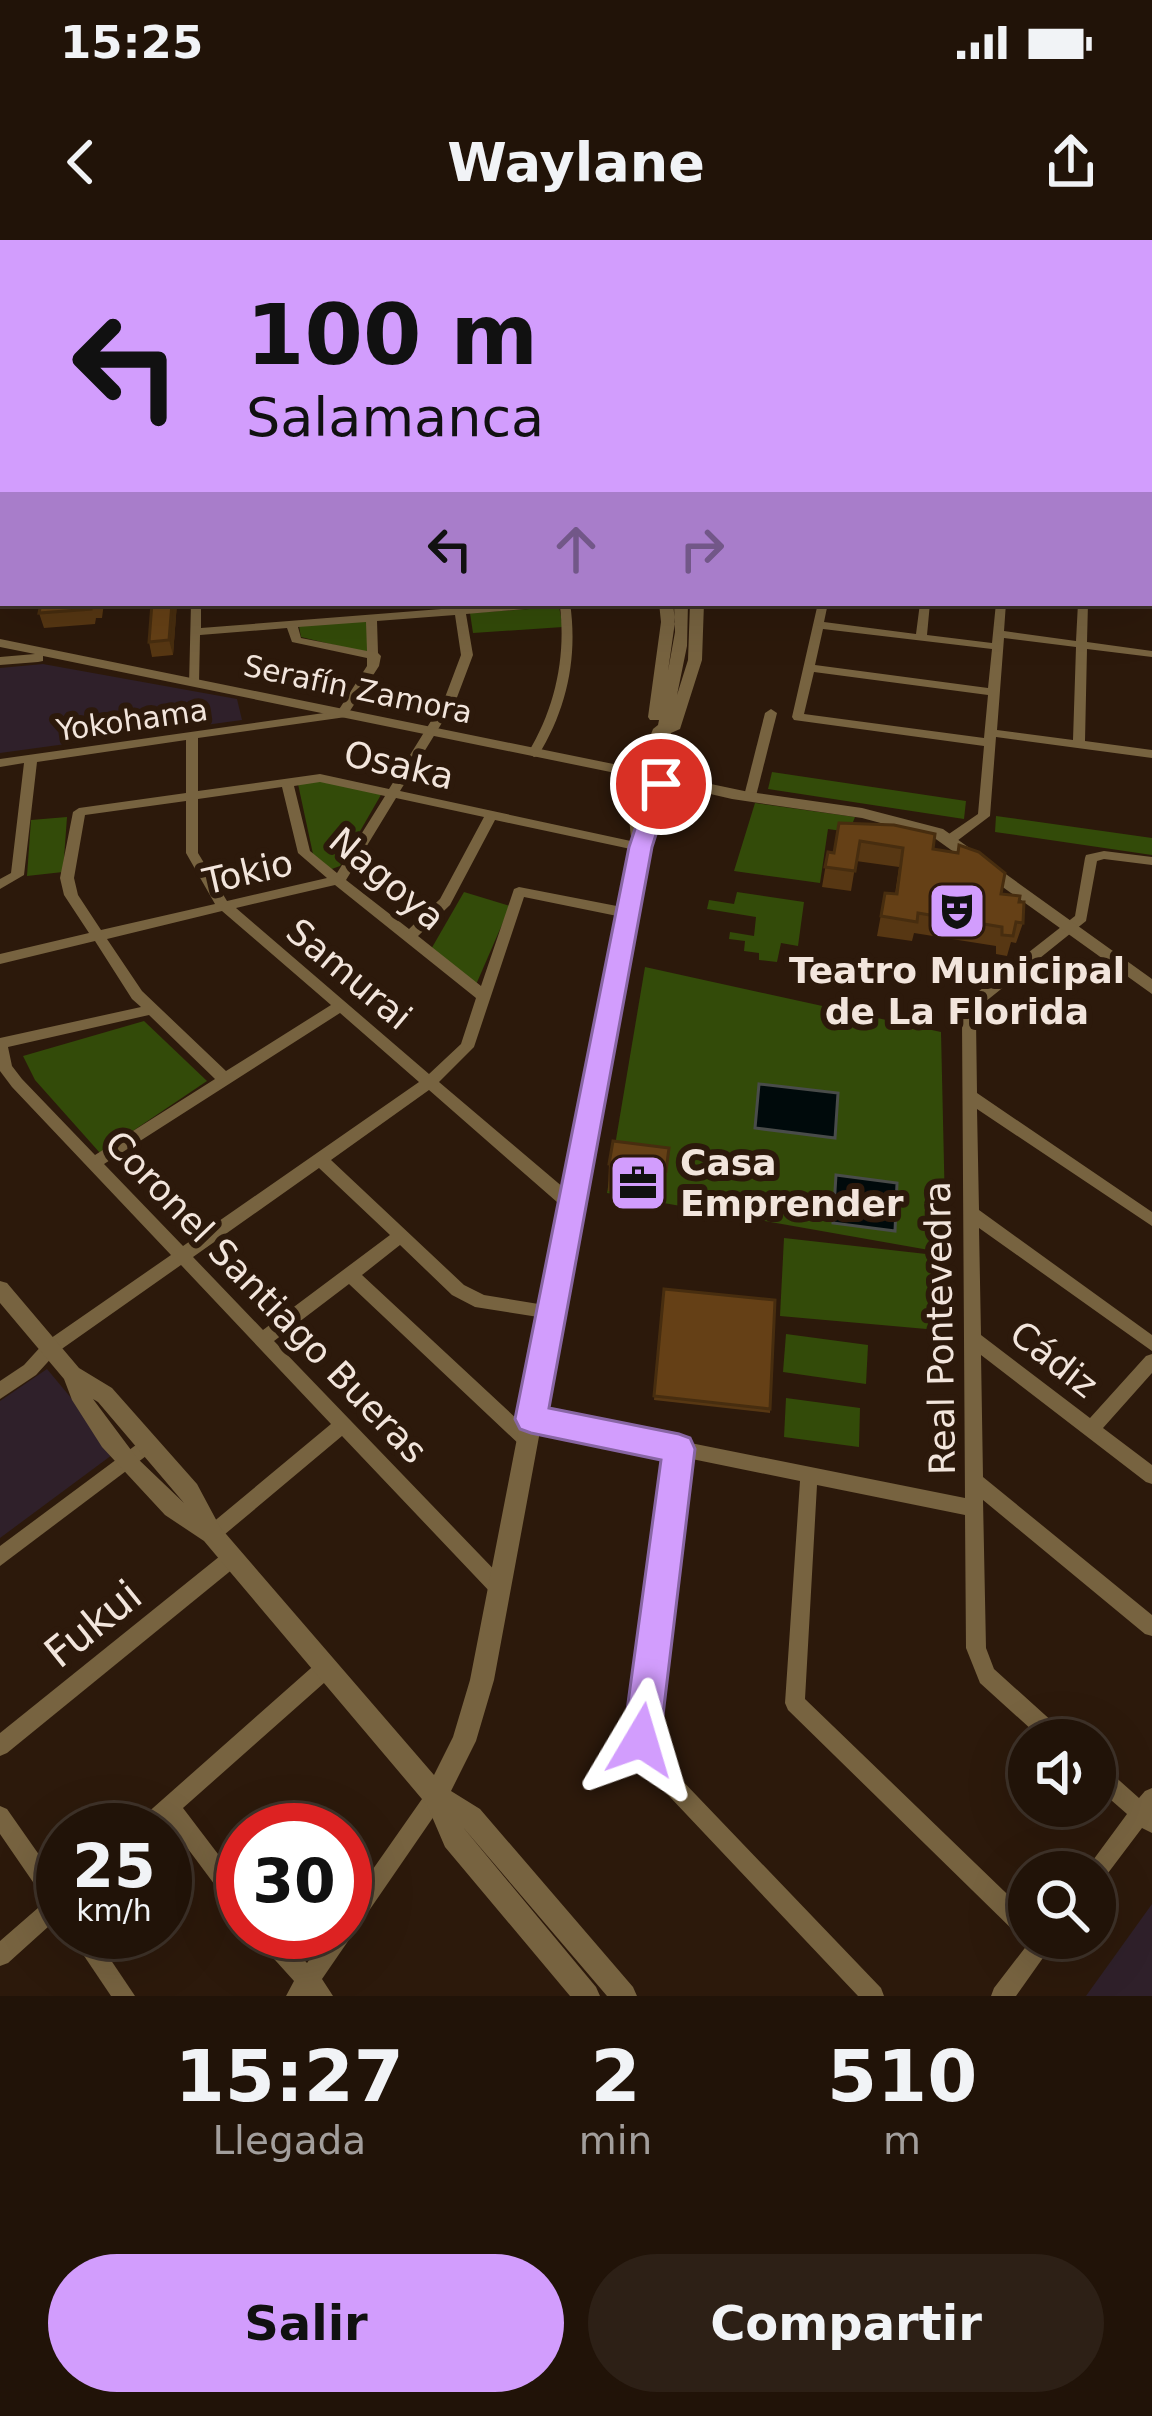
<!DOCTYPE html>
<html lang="es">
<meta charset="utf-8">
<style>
:root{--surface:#211308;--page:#2d2016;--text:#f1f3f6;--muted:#a29e9c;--line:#3e3229;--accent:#d29dfd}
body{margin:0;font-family:"DejaVu Sans",sans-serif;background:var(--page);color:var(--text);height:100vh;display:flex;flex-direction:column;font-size:45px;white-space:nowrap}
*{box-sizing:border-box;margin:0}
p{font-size:39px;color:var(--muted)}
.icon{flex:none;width:66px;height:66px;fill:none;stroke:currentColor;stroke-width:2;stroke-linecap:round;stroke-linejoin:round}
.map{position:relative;height:1756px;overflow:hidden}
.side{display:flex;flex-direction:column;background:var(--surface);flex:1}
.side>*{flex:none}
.guide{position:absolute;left:0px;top:0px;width:1152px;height:366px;box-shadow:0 12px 48px #0002,0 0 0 3px var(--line);background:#d29dfd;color:#111;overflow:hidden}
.controls{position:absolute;left:1008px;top:1479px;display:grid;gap:24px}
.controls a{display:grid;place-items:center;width:108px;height:108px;border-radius:50%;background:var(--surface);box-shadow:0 12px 48px #0002,0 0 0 3px var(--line);font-size:60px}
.speed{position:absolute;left:36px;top:1563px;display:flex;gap:24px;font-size:60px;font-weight:700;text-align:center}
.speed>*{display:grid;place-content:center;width:156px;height:156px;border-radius:50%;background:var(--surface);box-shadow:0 12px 48px #0002,0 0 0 3px var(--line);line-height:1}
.speed small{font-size:30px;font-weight:400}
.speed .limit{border:18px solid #d22;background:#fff;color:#111}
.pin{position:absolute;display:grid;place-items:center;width:102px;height:102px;color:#fff;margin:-51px;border:6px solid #fff;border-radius:50%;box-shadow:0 3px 12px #0007}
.me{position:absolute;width:132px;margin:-66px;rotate:7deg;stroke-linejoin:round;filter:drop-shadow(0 0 9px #0008)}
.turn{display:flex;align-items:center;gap:42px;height:252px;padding:0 48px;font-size:54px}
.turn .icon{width:156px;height:156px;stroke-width:2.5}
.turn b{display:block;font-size:84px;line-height:102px}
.lanes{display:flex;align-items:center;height:114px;padding:0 48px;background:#0003;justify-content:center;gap:60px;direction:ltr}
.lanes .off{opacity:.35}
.eta{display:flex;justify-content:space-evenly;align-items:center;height:204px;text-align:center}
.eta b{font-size:72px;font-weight:700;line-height:84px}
.primary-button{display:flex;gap:24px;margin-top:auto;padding:24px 48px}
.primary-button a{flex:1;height:138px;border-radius:72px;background:var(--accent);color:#111;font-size:48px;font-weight:700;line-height:138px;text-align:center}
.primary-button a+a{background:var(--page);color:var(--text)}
.status{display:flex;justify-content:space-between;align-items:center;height:84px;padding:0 60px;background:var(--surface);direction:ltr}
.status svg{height:33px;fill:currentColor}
header{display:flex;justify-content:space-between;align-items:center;height:156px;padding:0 48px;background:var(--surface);font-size:54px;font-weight:700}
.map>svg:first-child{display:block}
.education{fill:#2f202a}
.green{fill:#334b09}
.water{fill:#000a0b;stroke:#494c4a;stroke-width:3}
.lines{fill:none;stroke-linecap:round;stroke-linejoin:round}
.minor{fill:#776340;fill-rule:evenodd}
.tertiary{fill:#776340;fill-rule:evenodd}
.secondary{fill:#ab8b50;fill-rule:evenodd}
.primary{fill:#d3a95b;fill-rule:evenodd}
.motorway{fill:#f7c565;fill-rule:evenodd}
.wall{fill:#573713}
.shaded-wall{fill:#472d0f}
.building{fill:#654016;stroke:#472d0f;stroke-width:3}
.route{fill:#d29dfd;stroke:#8866a4;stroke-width:3}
.labels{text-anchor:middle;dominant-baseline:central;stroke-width:12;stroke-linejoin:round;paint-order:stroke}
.far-street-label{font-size:30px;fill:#f2e5dc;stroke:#2c190b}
.street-label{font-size:36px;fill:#f2e5dc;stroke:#2c190b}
.poi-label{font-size:36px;font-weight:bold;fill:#f2e5dc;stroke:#2c190b}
.near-street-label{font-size:42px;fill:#f2e5dc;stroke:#2c190b}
</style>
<div class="status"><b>15:25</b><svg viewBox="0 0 49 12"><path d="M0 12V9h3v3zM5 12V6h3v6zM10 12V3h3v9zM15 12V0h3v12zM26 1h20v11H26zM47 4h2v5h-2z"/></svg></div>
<header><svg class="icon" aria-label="back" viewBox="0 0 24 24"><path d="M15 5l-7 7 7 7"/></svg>Waylane<svg class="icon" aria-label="share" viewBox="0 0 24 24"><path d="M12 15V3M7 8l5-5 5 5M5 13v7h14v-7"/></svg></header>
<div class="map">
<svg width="1152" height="1756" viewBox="0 0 1152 1756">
<rect width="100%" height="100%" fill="#2c190b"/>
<!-- education -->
<g class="education">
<path d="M43,424L237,459L242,480L0,513V428Z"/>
<path d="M47,1129L116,1212L0,1298V1161Z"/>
<path d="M1152,1664V1756H1086Z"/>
</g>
<!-- green -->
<g class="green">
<path d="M559,367L563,387L473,393L470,373Z"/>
<path d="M369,381L368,413L301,397L299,386Z"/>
<path d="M772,532L966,561L964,579L768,549Z"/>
<path d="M319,541L382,553L340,626L329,630L313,614L298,544Z"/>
<path d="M755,563L855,577L849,592L828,589L820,643L734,631Z"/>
<path d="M996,576L1152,598V615L995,592Z"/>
<path d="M67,577L63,632L27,636L31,580Z"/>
<path d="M464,652L510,666L475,747L430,711Z"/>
<path d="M737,652L804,662L798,706L781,703L777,722L759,720V713L744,711L745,701L729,699L730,692L754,696L756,677L707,669L709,660L734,664Z"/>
<path d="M645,727L941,792L946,1013L607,953Z"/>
<path d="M144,781L207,841L100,913L35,840L23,816Z"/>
<path d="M784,998L944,1016L949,1091L780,1076Z"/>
<path d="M786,1094L868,1105L866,1144L783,1132Z"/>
<path d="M786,1158L860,1168L859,1207L784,1197Z"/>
</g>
<!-- water -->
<g class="water">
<path d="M759,844L838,853L835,898L755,888Z"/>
<path d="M836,935L897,943L895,991L833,983Z"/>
</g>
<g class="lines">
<!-- minor -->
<g class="minor">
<rect x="84" y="0" width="8" height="3"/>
<path d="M373,0H383L386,3H376Z"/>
<path d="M443,0H453L457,3H447Z"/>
<path d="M517,0H530L525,3H512Z"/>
<path d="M605,0H617L612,3H600Z"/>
<path d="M894,0H905L909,3H898Z"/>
<path d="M979,0H990L985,3H974Z"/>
<rect x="1149" y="313" width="3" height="6"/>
<path d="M191,363H201V388L454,368V363H464L465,367L519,363H570C578,417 567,469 538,516L534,517L528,513C555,468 566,418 560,366L466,374L473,415L456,460L400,551L640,603L646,607L640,611L495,580L450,665L418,696L481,746L514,649L519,647L627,668L634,673L627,678L524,657L474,807L439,842L577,959L579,964L577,969H565L429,850L331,920L464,1045L484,1055L557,1067L559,1072L557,1077L551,1079L475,1067L452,1055L400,1005L362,1035L533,1194L536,1200L533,1206L527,1208L521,1206L349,1044L274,1101L506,1342L508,1348L506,1354L499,1357L492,1354L342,1196L218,1300L212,1303L206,1300L203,1294L206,1288L331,1184L181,1025L56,1113L36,1135L0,1159V1141L24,1125L44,1103L171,1015L12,847L0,831V798L141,767L132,759L95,701L0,724V714L89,693L64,655L60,638L73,572L79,568L186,553V500L37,522L24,635L0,649V639L11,633L24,523L0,527V519L338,471L367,426V418L292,402L287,388L200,395L199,443L197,445H189ZM455,375L461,415L444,460L389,549L320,534L198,551V498L346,477L379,426L381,416L378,413L377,381ZM366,382L367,411L301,398L298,387ZM320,542L385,556L337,633L310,611L294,546ZM282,547L298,613L327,638L227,661L198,613V559ZM396,558L484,577L440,659L409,689L346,640ZM186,561V613L215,664L101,690L78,655L74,638L85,575ZM335,645L476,758L461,804L429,834L236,668ZM222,671L331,765L226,831L142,751L107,699ZM340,773L419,842L183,1006L104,924ZM149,775L215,839L95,915L22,839L12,826L8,807ZM319,928L390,995L263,1090L193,1017Z"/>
<path d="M818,363H828L824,382L916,394L920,363H930L927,395L992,403L996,363H1006L1004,391L1076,401L1078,363H1088L1087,402L1152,411V417L1087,409L1085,501L1152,510V518L996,497L990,576L953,604H943V598L978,574L984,506L794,480L792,477ZM823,389L992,409L988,448L815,425ZM1004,398L1076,407L1073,500L997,490ZM814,432L988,455L984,498L804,474Z"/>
<path d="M771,469L777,473L756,556L750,560L744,556L765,473Z"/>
<path d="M1104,611L1152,617V625L1104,619L1097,621L1086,681L985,762L976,780L977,853L1152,972V986L977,869L979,970L1152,1095V1111L979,988L981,1095L1090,1178L1146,1116L1152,1114V1133L1103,1188L1152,1225V1244L1146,1242L981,1115L983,1237L1152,1375V1396L1145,1394L983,1260L986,1408L994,1429L1065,1493L1068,1500H1043L980,1443L966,1408L965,1275L817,1245L805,1459L1029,1675V1698H1057L1016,1756H991L994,1748L1031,1700L1021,1698L788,1470L785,1463L800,1241L687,1218L652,1509L881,1748L884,1756H858L635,1520L632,1513L669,1215L531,1187L525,1185L522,1179L525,1173L531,1171L965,1258L962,780L974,755L1075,676L1085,618L1086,615Z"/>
<path d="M148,1196L154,1198L157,1204L154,1210L0,1326V1306Z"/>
<path d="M232,1309L239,1312L241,1318L239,1324L7,1513L0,1516V1493L225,1312Z"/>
<path d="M326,1418L333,1421L336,1428L333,1435L183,1568L243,1647V1675L235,1672L168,1582L159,1590H133L136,1583L319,1421Z"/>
<path d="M1095,1522L1102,1525L1139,1558L1145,1551L1152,1548V1593L1142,1588L1102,1641L1095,1645V1632H1085L1088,1627L1127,1574L1095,1546Z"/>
<path d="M436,1546L443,1549L446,1556L443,1563L322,1739L333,1756H286L294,1741L257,1700L254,1692H279L307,1723L329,1692H345V1669L429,1549Z"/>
<path d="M0,1566L7,1569L63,1649V1679L59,1677L8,1723L0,1726V1701L46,1661L0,1594Z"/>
<path d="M68,1692H92L135,1756H111Z"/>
</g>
<!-- tertiary -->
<g class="tertiary">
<path d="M268,0H280L283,3H271Z"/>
<path d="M287,0H298L301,3H290Z"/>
<path d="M658,0H670L674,3H662Z"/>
<path d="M860,0H875L871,3H856Z"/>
<rect x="0" y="36" width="3" height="6"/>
<path d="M659,363H673L675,382L668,431L675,392L674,363H688L687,406L677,455L688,420L690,363H704L702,420L680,489L671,493L668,535L749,552L862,568L943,589L1152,739V754L933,597L862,578L732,559L667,544L660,576L648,607L494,1440L476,1501L451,1551L480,1569L633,1747L637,1756H607L462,1586L596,1747L600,1756H570L445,1607L427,1565L204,1301L165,1275L102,1207L72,1160L64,1139L0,1063V1041L7,1043L79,1128L112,1148L197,1244L220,1287L434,1535L453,1497L470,1440L632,607L629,578L635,537L43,416V421L38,422L0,425V417L35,414L0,407V399L638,529L653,489L658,485L659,480H650L648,477L661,382ZM649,540L652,544L644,580ZM93,1159L98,1162L184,1263L137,1218Z"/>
</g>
<!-- secondary -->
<g class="secondary">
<path d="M10,0H22L21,3H9Z"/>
<path d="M3,41V64L0,65V42Z"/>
</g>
<!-- primary -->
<g class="primary">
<path d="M1094,0H1112L1114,3H1096Z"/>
<path d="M1130,0H1148L1150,3H1132Z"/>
<path d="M1149,16L1152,17V25L1149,24Z"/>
<path d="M1152,237V247L1149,248V238Z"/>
<rect x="0" y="296" width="3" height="10"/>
<path d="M3,351V361L0,362V352Z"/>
</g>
<!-- motorway -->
<g class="motorway">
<path d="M1152,183V193L1149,194V184Z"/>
<path d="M1149,219H1152L1149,230Z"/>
</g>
</g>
<!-- wall -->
<g class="wall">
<path d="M3,170V251L0,252V173Z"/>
<path d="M41,363H104L102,378H96L95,384L44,388L39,373Z"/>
<path d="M152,363H177L173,415L152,417L149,402Z"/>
<path d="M839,583L933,609L1001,654L1019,662L1023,683L1016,703L1011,702L1007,716L996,714V706L914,693L912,701L877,696L885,653L895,654L899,627L856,621L851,651L822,647L828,612L834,613Z"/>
<path d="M669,908L664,958L608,951L609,924Z"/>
<path d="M664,1049L770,1169V1173L654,1160Z"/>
</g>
<!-- shaded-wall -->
<path class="shaded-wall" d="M172,363H177L173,415L169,400Z"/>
<!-- building -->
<g class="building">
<path d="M0,170H3V235L0,236Z"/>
<path d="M41,363H98L91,364V369L39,373Z"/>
<path d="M152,363H172L169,400L149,402Z"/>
<path d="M839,583L894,585L935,594L933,609L958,613L959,605L979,612L1005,633L1001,654L1020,656L1019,662H1024L1023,683L1016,682L1013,696L1002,695V687L918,673L917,682L881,676L885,653L897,654L903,608L860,601L855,631L825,627L828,612L834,613Z"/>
<path d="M613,901L669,908L666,931L609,924Z"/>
<path d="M664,1049L775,1060L770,1169L654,1156Z"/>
</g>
<!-- route -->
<path class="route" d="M661,537L672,544L652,607L549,1168L679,1194L690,1198L695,1209L660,1500L654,1513L641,1518L629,1513L623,1500L661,1220L531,1193L520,1189L515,1179L629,607L650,544Z"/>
<!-- icons -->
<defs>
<g id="theatre-square" transform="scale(3)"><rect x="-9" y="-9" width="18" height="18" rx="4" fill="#d29dfd" stroke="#2c190b"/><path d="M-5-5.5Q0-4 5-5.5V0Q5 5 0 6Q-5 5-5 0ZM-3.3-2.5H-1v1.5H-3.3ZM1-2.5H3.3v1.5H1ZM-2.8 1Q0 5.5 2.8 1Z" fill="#111"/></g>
<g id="office-square" transform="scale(3)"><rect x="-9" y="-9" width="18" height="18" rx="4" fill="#d29dfd" stroke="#2c190b"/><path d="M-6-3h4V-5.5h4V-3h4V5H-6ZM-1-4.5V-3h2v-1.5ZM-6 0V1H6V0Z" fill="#111"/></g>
</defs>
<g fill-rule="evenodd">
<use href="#theatre-square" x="957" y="671"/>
<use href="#office-square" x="638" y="943"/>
</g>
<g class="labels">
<!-- far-street labels -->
<g class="far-street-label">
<text transform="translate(358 449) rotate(12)">Serafín Zamora</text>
<text transform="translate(132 480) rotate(-8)">Yokohama</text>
</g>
<!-- street labels -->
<g class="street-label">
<text transform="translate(399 525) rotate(13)">Osaka</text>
<text transform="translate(248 632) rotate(-13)">Tokio</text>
<text transform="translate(387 639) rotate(40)">Nagoya</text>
<text transform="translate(349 734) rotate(40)">Samurai</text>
<text transform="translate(266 1057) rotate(46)">Coronel Santiago Bueras</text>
<text transform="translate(940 1088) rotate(-91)">Real Pontevedra</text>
<text transform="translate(1054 1119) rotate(38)">Cádiz</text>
</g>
<!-- poi labels -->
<g class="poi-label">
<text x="957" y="730">Teatro Municipal<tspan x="957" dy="41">de La Florida</tspan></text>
<text x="680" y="922" text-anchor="start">Casa<tspan x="680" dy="41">Emprender</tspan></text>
</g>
<!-- near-street labels -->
<g class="near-street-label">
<text transform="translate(93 1384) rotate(-39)">Fukui</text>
</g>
</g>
</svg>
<div class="controls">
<a><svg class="icon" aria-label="sound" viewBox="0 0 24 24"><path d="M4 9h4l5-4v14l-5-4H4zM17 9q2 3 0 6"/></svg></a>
<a><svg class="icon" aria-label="search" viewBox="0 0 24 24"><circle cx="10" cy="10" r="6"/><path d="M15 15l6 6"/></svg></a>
</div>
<div class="speed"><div>25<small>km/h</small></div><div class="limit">30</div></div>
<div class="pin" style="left:661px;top:544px;background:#d93025"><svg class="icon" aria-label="arrive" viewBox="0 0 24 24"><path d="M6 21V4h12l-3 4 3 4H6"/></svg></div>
<svg class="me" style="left:641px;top:1500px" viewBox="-20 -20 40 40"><path d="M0-17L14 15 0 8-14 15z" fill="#d29dfd" stroke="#fff" stroke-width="4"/></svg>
<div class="guide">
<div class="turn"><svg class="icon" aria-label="left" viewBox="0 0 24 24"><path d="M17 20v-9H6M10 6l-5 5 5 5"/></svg><div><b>100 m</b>Salamanca</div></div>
<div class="lanes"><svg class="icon" aria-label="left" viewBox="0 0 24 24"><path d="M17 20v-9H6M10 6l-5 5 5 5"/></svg><svg class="icon off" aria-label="ahead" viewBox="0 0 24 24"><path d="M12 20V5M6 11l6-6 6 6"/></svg><svg class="icon off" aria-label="right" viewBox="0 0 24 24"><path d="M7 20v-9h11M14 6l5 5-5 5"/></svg></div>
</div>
</div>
<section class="side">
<div class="eta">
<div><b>15:27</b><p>Llegada</p></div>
<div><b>2</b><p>min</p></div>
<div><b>510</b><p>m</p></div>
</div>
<div class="primary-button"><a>Salir</a><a>Compartir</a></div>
</section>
